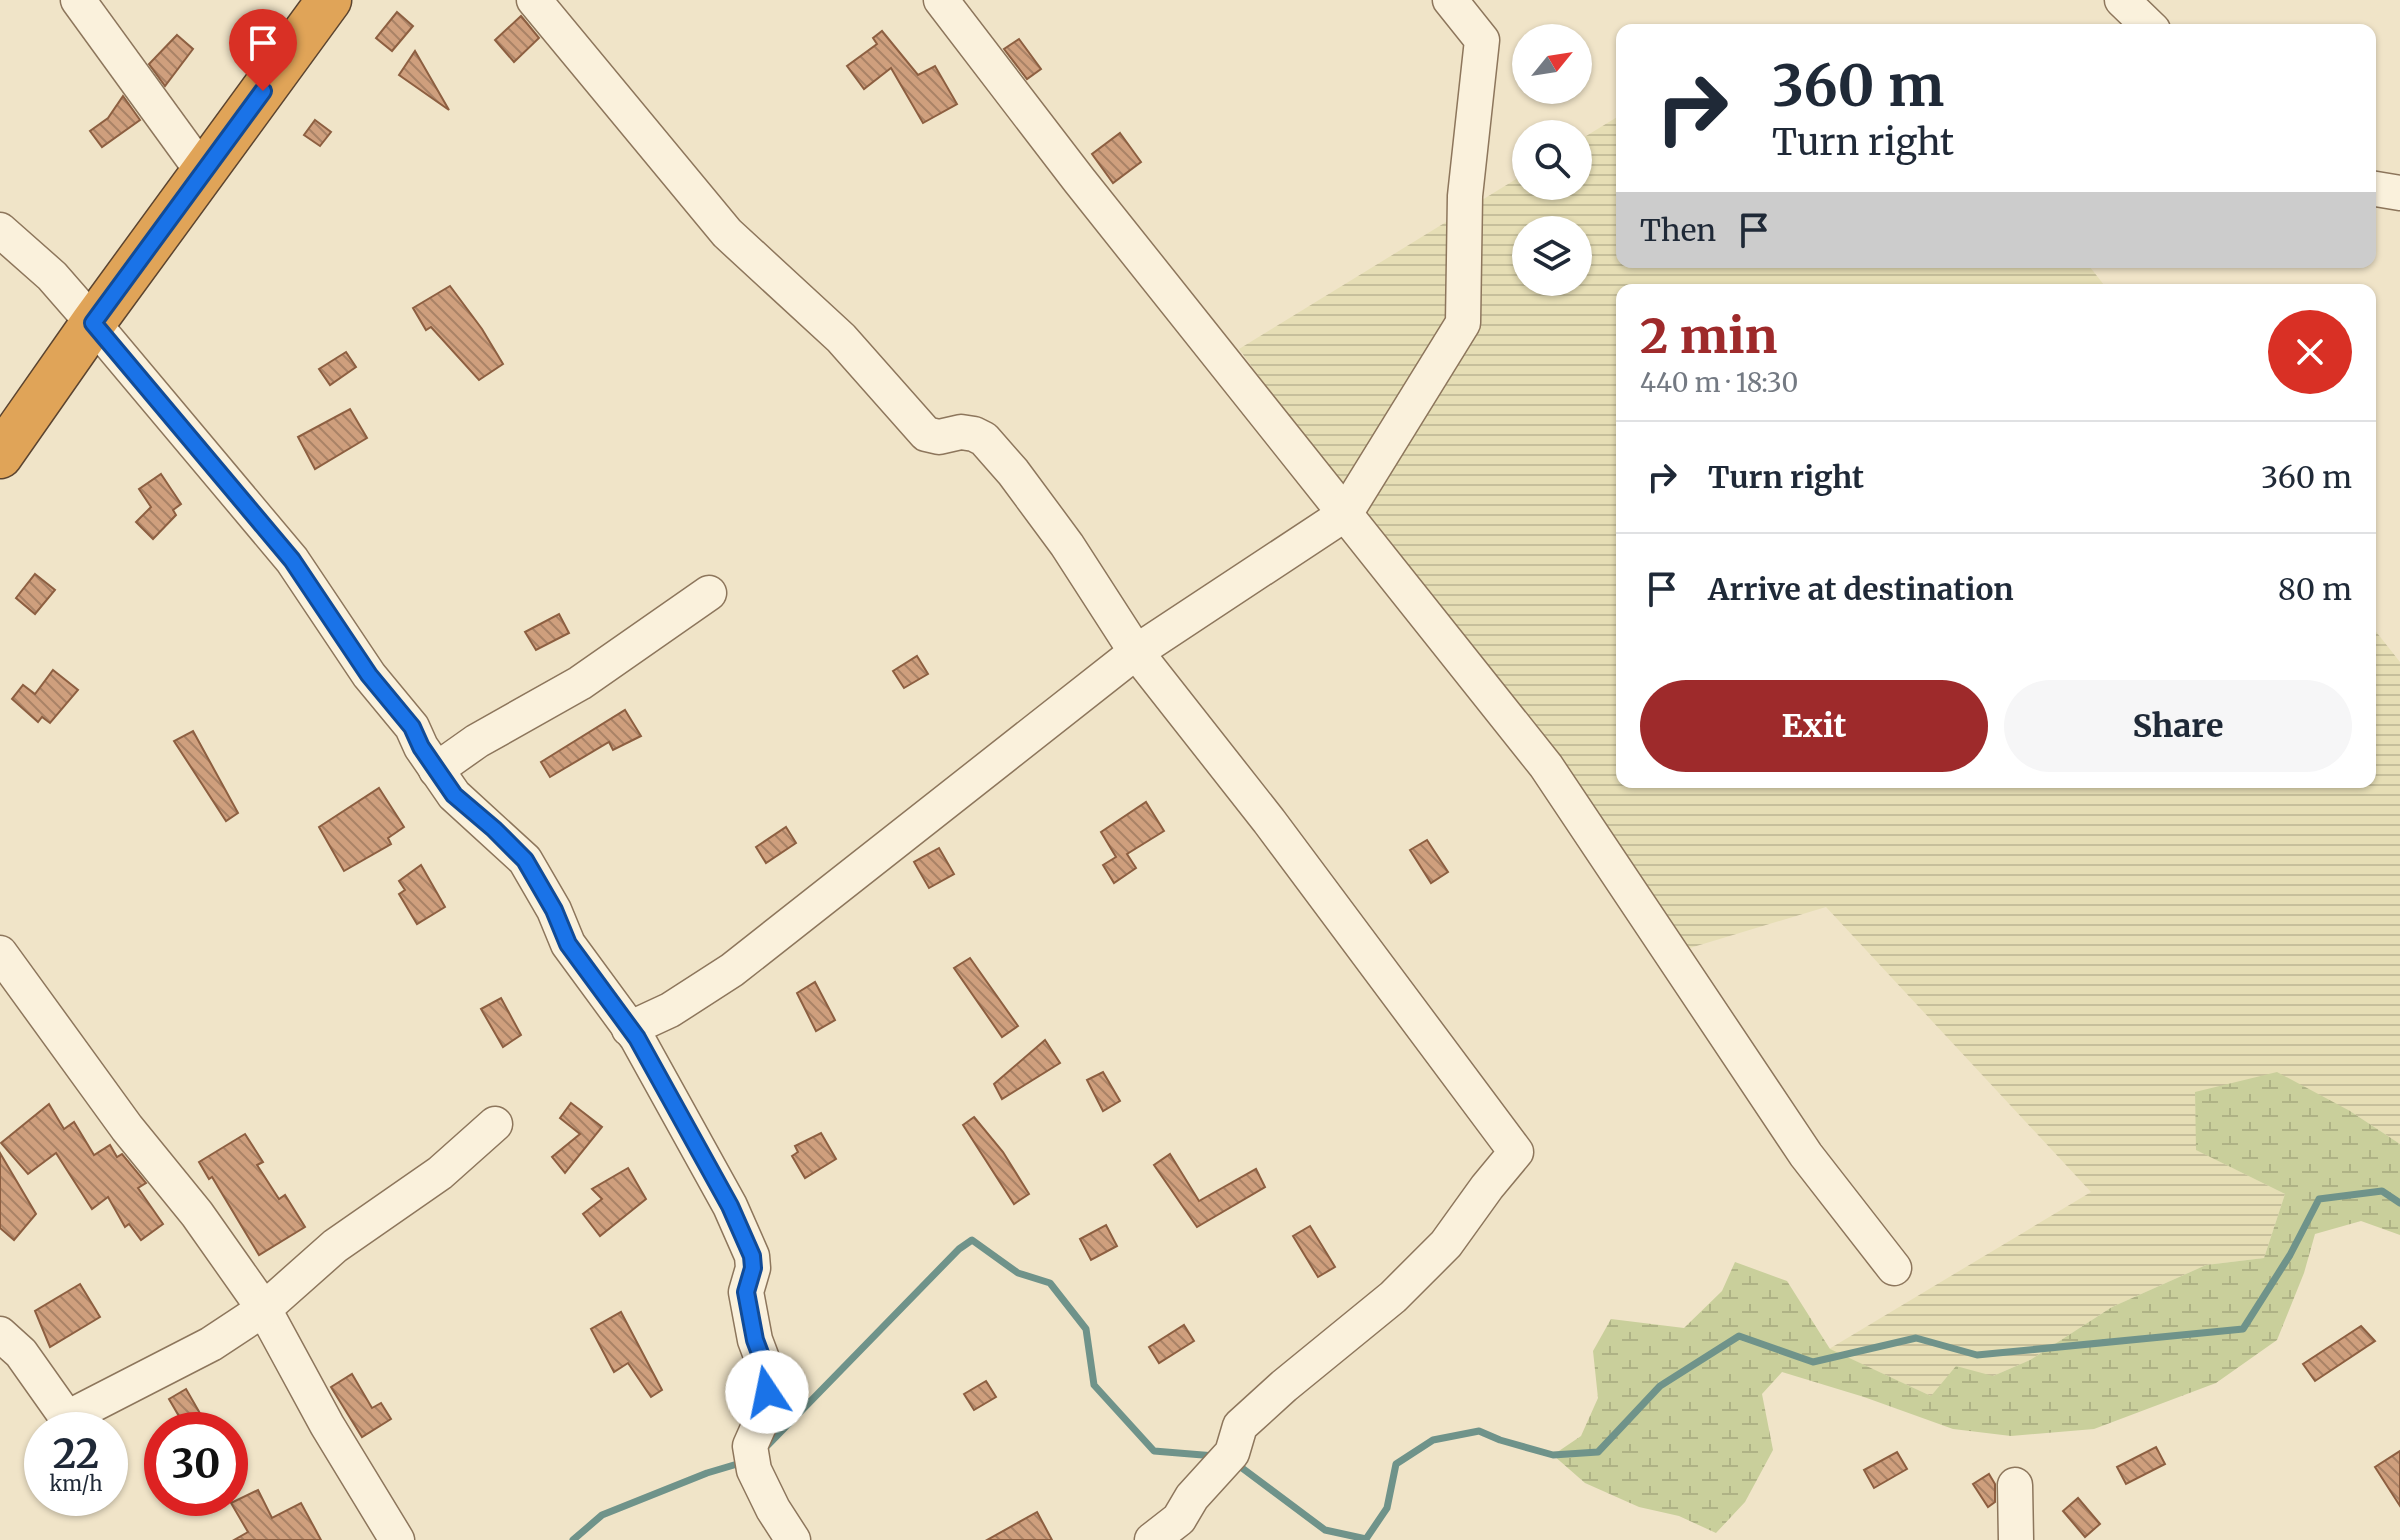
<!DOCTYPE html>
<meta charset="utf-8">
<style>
:root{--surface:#fff;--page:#f6f6f7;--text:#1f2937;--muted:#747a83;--line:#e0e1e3;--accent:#9e2a2b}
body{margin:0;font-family:Merriweather,serif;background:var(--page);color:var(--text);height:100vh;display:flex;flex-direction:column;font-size:30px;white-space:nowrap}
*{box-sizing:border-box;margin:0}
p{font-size:26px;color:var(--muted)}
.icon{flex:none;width:44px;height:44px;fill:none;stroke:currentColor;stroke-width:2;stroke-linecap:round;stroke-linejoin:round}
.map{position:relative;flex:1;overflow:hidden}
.sheet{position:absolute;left:1616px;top:284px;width:760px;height:504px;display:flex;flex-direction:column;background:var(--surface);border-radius:16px;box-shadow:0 2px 6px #0004}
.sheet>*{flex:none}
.banner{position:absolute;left:1616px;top:24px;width:760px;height:244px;border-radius:16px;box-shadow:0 2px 6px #0004;background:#fff;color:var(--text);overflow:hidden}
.needle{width:52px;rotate:60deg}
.tools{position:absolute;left:1512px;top:24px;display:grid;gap:16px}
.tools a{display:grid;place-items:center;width:80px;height:80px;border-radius:50%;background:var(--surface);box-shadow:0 2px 6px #0004;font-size:40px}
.speed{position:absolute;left:24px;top:1412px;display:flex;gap:16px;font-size:40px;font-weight:700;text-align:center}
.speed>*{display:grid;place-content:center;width:104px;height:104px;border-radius:50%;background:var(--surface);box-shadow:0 2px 6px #0004;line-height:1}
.speed small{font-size:20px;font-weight:400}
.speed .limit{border:12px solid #d22;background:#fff;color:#111}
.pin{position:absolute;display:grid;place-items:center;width:68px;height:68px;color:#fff;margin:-82px -34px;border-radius:50% 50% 50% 0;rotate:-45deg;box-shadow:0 0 8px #0007}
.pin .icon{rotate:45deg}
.me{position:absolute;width:88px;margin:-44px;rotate:349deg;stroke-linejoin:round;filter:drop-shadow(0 0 6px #0008)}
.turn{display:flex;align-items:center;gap:28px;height:168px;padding:0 24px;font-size:36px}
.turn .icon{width:104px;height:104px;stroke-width:2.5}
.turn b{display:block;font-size:56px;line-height:68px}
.then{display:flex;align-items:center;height:76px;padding:0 24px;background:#0003;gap:16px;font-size:30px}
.round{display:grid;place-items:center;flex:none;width:84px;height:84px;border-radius:42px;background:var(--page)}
.head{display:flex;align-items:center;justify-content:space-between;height:136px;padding:0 24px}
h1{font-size:48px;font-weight:800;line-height:60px;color:var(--accent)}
.button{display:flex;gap:16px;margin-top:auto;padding:16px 24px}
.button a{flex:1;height:92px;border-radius:48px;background:var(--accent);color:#fff;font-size:32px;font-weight:800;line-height:92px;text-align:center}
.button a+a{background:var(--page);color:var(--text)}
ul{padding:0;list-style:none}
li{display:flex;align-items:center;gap:24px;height:112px;padding:0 24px;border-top:2px solid var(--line)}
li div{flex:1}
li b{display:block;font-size:30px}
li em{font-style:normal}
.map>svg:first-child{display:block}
.farmland{fill:url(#farmland-rules);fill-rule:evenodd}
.wetland{fill:url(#wetland-marsh)}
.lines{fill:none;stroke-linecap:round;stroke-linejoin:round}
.stream{stroke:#6f938a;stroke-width:7}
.building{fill:url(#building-back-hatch);stroke:#8d5f41;stroke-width:2}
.minor-casing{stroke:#8d765c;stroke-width:37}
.highway-casing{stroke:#5b4430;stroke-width:47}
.minor{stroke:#faf1dc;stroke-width:34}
.highway{stroke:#e0a458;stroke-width:44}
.route-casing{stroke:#114b97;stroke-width:20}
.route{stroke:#1a73e8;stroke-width:14}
</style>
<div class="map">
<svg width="2400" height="1540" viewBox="0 0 2400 1540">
<defs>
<pattern id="farmland-rules" width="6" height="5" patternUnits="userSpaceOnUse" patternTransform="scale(2)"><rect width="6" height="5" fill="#e6deb5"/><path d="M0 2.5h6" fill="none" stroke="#c6bf9b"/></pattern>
<pattern id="wetland-marsh" width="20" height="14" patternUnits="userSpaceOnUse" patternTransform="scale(2)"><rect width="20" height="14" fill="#c9cf9b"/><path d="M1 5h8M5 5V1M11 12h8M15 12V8" fill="none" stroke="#aeb285"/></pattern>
<pattern id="building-back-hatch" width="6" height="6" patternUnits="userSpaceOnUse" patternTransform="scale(2)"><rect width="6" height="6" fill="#cf9f7d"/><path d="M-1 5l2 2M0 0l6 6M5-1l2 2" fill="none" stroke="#a98266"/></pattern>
</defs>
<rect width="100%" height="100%" fill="#f0e4c8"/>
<!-- farmland -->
<path class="farmland" d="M1622,114V262H2086L2108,290H1622V782H2370V624L2400,662V1144L2350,1111L2195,1092L2197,1150L2285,1194L2264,1258L2206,1265L2112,1307L2030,1360L1993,1376L1931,1396L1829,1349L2091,1192L1826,907L1680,951L1239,349L1526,173V186H1578V141ZM1526,230H1578V282H1526Z"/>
<!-- wetland -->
<path class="wetland" d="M2277,1072L2350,1111L2400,1144V1235L2361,1221L2315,1234L2304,1273L2277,1340L2216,1383L2094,1429L2011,1436L1953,1429L1864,1397L1782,1372L1762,1394L1773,1450L1745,1502L1716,1533L1679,1516L1639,1507L1585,1483L1553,1455L1581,1436L1598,1398L1593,1351L1611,1319L1684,1328L1722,1291L1735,1262L1787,1281L1830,1349L1931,1396L1956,1366L1993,1376L2030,1360L2112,1307L2206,1265L2264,1258L2285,1194L2196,1150L2195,1092Z"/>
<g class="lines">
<!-- stream -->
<g class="stream">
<path d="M764,1449L959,1249L972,1240L1018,1273L1050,1283L1086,1329L1094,1385L1154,1451L1215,1456"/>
<path d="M1234,1462L1325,1530L1366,1539L1387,1508L1396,1464L1433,1440L1479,1431L1500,1440L1553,1455L1598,1452L1660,1386L1739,1336L1813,1362L1916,1338L1977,1355L2243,1329L2290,1255L2319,1199L2382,1191L2400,1203"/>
<path d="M573,1540L602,1515L707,1473L744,1462"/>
</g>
</g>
<!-- building -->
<g class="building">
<path d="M397,12L413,26L392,51L376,38Z"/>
<path d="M521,16L539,38L514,62L495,40Z"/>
<path d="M882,31L918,75L935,66L957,104L923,123L891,68L864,89L847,66L877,44L873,38Z"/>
<path d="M177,35L193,49L165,86L149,64Z"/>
<path d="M1019,39L1041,69L1027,79L1004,49Z"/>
<path d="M415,51L449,110L399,75Z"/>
<path d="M123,96L140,120L102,147L90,131L108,118Z"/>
<path d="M315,120L331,132L320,146L304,135Z"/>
<path d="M1120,133L1141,162L1113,183L1092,154Z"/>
<path d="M450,286L482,329L503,364L479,380L431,327L426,330L413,308Z"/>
<path d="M346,352L356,367L330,385L319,369Z"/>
<path d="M350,409L367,438L315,469L298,437Z"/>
<path d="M161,474L181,504L173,510L176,515L153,539L136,522L151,507L139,489Z"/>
<path d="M35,574L55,590L35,614L16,598Z"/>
<path d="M559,614L569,633L536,650L525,632Z"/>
<path d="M917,656L928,674L904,688L893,671Z"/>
<path d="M53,670L78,690L50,723L42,717L38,722L12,699L23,685L35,694Z"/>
<path d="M625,710L641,736L613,750L609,742L550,777L541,762Z"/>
<path d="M193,731L238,813L226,821L174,741Z"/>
<path d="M379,788L404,827L388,838L391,844L344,871L319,827Z"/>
<path d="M1146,802L1164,831L1127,854L1136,868L1114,883L1103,865L1116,857L1101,832Z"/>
<path d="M786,827L796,843L766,863L756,847Z"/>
<path d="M1427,840L1448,872L1431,883L1410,850Z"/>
<path d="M939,848L954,874L929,888L914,862Z"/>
<path d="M421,865L445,907L417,924L399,894L405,890L399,881Z"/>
<path d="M970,958L1018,1026L1002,1037L954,968Z"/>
<path d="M815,982L835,1020L816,1031L797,993Z"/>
<path d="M501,998L521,1035L503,1047L481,1009Z"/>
<path d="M1045,1040L1060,1063L1002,1099L994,1084Z"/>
<path d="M1103,1072L1120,1101L1103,1111L1087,1080Z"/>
<path d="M571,1103L602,1127L565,1173L552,1157L580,1134L560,1118Z"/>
<path d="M49,1104L64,1129L74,1122L94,1155L110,1145L117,1157L122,1154L146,1183L138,1188L163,1224L141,1240L129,1224L125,1227L108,1197L92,1209L56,1153L28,1174L1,1143Z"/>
<path d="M974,1117L1003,1152L1029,1194L1014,1204L963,1125Z"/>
<path d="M821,1133L836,1159L805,1178L792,1156L798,1152L795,1146Z"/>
<path d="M245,1134L263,1162L257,1165L279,1199L285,1195L305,1227L259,1255L212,1177L209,1179L199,1162Z"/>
<path d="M0,1153L36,1214L14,1240L0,1228Z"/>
<path d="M1170,1154L1199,1201L1256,1169L1265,1187L1197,1227L1154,1165Z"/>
<path d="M628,1168L646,1199L600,1236L583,1214L602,1199L592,1189Z"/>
<path d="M1106,1225L1117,1246L1091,1260L1080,1239Z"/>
<path d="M1310,1226L1335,1267L1318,1277L1293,1236Z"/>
<path d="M80,1284L100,1317L50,1347L35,1311Z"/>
<path d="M621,1312L662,1390L651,1397L628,1363L614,1372L591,1329Z"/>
<path d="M1184,1325L1194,1341L1159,1363L1149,1347Z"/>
<path d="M2361,1326L2375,1341L2315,1381L2303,1364Z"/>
<path d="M352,1374L372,1408L381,1403L391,1419L362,1437L331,1387Z"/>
<path d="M986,1381L996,1397L974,1410L964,1394Z"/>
<path d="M186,1389L205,1422L190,1430H187L169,1399Z"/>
<path d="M2156,1447L2165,1464L2126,1484L2117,1467Z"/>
<path d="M2400,1451V1506L2375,1467Z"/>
<path d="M1897,1452L1907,1469L1874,1488L1864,1470Z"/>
<path d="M1989,1474L1995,1484V1502L1988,1507L1973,1484Z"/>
<path d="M258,1490L272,1518L301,1503L321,1540H234L248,1532L231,1503Z"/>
<path d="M2078,1498L2100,1524L2085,1537L2063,1511Z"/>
<path d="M1037,1512L1052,1540H987Z"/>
</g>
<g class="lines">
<!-- minor casing -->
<g class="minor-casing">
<g id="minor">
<path d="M78,0L203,172"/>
<path d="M534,0L727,233L841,338L926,434L939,437L961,432L974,434L984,439L1013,472L1067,545L1136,652L1269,821L1516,1152L1487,1187L1446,1244L1393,1297L1284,1386L1240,1426L1232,1453L1192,1497L1179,1519L1152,1540"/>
<path d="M941,0L1079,180L1546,766L1806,1155L1894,1268"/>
<path d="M2122,0L2153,30"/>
<path d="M2370,188L2400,193"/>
<path d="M0,230L52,276L93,323L292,560L369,675L412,727L421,747L454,795L525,860L554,910L568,944L637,1038L730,1206L752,1256L753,1268L746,1292L755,1340L767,1372V1392L766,1410L750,1446L754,1470L773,1509L793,1540"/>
<path d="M436,770L477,741L580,683L709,593"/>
<path d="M0,953L127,1128L197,1214L264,1309L327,1425L397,1540"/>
<path d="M629,1029L670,1010L732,970L1136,652L1345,514L1463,323L1465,196L1482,40L1450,0"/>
<path d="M0,1334L21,1353L67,1418L211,1344L264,1309L335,1246L440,1173L495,1124"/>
<path d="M2015,1485L2016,1540"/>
</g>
</g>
<!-- highway casing -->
<g class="highway-casing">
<path id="highway" d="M0,456L93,323L329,0"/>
</g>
<!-- minor -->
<use href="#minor" class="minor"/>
<!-- highway -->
<use href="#highway" class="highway"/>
</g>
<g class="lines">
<!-- route casing -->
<g class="route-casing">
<path id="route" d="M263,91L93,323L292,560L369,675L412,727L421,747L454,795L494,829L525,860L554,910L568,944L637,1038L730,1206L752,1256L753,1268L746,1292L755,1340L767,1372V1392"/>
</g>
<!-- route -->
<use href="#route" class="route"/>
</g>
</svg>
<div class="tools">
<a><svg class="needle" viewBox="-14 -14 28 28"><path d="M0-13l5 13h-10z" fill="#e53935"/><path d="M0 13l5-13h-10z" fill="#747a83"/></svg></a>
<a><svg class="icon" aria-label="search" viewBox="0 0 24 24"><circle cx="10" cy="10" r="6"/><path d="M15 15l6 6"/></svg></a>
<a><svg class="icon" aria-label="layers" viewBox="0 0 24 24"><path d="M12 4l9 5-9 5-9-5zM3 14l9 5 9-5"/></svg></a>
</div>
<div class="speed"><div>22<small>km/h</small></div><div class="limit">30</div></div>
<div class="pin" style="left:263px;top:91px;background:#d93025"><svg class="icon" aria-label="arrive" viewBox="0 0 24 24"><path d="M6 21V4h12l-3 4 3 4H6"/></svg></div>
<svg class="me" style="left:767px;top:1392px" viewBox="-20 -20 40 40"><circle r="19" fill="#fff"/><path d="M0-13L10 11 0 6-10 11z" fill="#1a73e8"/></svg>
<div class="banner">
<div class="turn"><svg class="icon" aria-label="right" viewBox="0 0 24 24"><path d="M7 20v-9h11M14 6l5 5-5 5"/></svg><div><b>360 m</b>Turn right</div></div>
<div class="then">Then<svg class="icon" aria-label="arrive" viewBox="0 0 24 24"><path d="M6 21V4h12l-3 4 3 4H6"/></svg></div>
</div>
<section class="sheet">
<div class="head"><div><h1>2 min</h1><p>440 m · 18:30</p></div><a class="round" style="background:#d93025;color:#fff"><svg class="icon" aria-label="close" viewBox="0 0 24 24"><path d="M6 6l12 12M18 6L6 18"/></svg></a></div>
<ul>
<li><svg class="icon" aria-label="right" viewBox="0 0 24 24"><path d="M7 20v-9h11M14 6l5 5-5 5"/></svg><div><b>Turn right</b></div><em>360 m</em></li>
<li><svg class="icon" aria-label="arrive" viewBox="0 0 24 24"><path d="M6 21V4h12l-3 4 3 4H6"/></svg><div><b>Arrive at destination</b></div><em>80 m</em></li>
</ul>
<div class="button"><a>Exit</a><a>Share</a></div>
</section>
</div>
